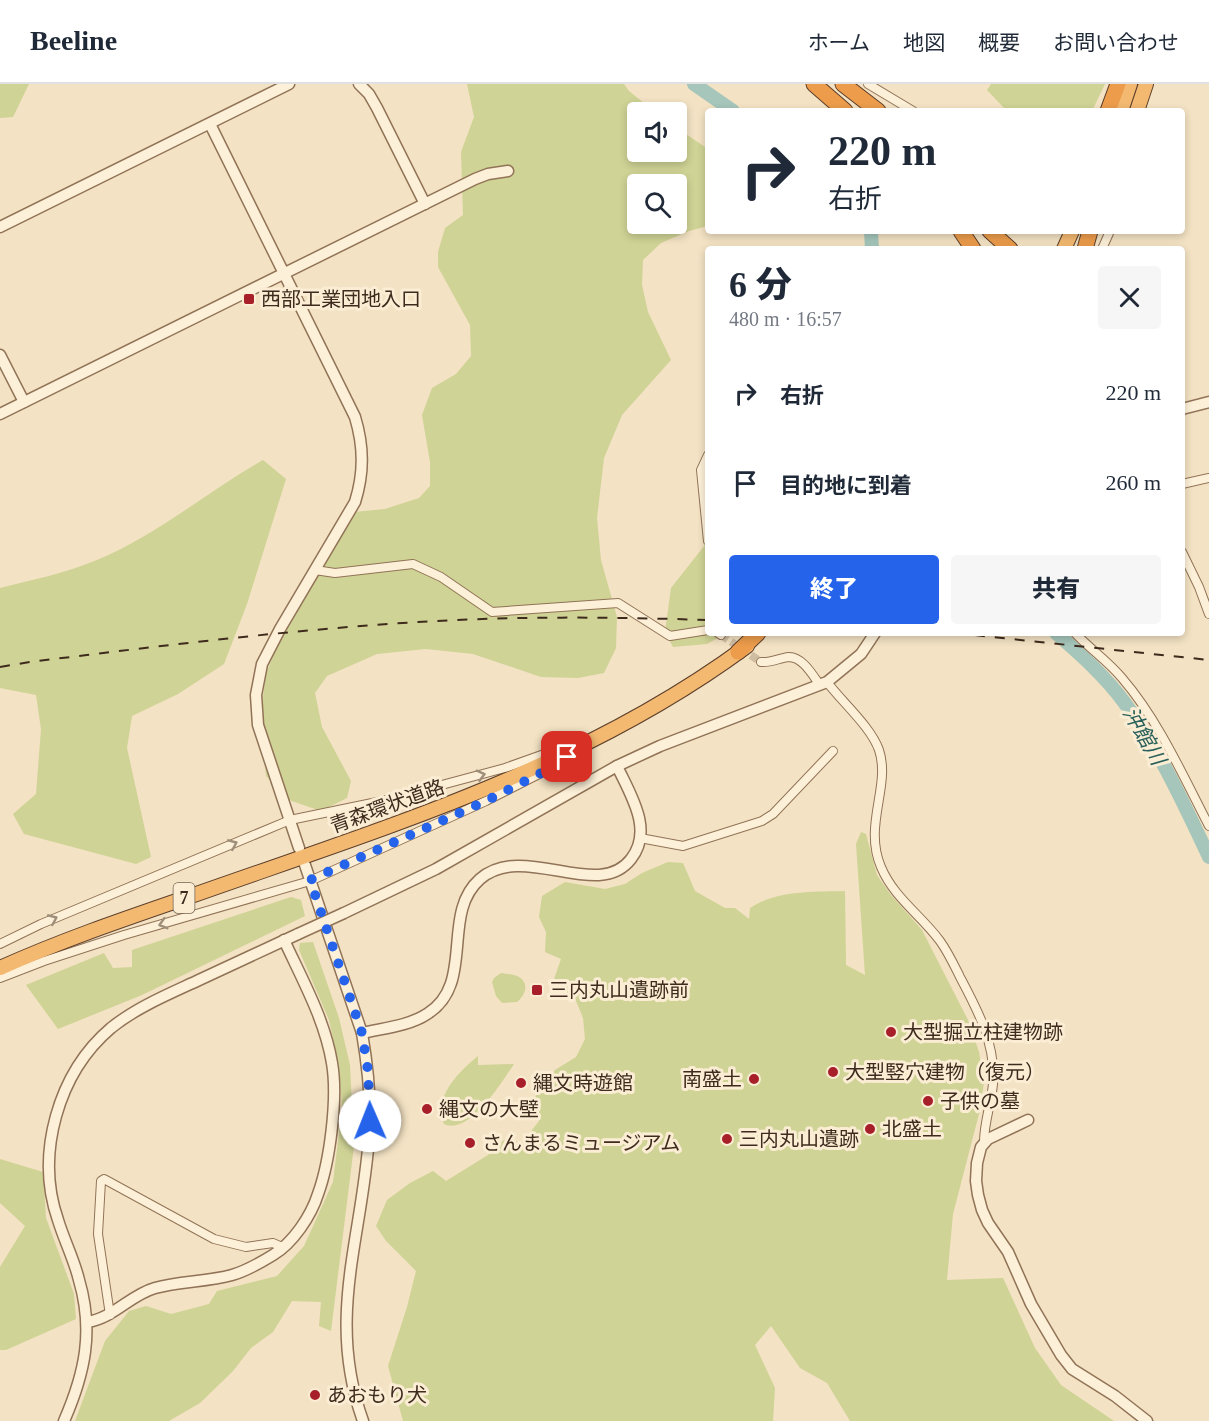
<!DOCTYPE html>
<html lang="ja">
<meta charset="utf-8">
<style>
:root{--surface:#fff;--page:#f6f6f7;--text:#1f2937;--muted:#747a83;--line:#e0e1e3;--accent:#2563eb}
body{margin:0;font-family:"Times New Roman","Noto Sans JP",serif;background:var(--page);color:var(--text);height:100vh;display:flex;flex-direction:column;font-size:22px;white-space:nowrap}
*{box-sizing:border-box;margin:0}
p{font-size:20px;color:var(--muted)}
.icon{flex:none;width:33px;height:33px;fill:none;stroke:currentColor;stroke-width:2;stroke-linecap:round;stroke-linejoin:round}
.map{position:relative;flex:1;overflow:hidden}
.sheet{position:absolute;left:705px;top:162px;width:480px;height:390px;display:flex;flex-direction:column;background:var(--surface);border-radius:6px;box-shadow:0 3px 9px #0003}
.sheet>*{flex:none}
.banner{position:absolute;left:705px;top:24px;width:480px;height:126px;border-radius:6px;box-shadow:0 3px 9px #0003;background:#fff;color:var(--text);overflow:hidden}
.buttons{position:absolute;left:627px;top:18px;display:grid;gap:12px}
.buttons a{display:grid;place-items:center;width:60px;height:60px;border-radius:6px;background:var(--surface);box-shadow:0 3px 9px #0003;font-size:30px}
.pin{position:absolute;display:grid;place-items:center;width:51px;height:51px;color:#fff;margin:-26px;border-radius:12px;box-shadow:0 3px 9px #0006}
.me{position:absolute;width:66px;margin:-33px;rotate:359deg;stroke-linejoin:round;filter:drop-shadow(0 0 4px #0008)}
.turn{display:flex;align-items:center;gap:21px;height:126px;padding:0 24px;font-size:27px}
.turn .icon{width:78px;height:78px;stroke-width:2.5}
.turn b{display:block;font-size:42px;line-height:51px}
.round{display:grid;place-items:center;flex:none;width:63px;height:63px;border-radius:6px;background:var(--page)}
.head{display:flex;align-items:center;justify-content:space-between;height:102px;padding:0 24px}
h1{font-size:36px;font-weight:800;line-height:45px}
.action{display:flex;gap:12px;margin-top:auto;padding:12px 24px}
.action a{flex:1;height:69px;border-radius:6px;background:var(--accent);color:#fff;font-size:24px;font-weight:800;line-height:69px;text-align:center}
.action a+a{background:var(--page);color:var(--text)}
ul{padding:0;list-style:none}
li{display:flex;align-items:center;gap:18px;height:90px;padding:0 24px}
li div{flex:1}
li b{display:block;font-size:22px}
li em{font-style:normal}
header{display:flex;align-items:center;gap:36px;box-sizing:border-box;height:84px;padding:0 30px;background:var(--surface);border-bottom:2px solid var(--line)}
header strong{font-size:28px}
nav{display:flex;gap:33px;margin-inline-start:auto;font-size:21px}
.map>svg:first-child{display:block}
.green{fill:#cfd395;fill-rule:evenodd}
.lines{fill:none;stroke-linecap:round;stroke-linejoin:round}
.river{stroke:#a6c6bb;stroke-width:14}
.minor-tunnel{stroke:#cfbda2;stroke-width:8;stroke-dasharray:8 4;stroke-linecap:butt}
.minor-casing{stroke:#917357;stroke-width:10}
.tertiary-casing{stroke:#917357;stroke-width:13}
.trunk-casing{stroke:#5e402c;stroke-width:16}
.motorway-casing{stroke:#5e402c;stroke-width:17}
.minor{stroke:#fdf0d8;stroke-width:8}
.tertiary{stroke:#fdf0d8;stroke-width:10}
.trunk{stroke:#f3b971;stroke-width:14}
.motorway{stroke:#ec9c4b;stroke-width:15}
.rail{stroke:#3f2b1d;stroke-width:2;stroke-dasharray:10 10;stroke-linecap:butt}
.tertiary-bridge-casing{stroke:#917357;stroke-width:13;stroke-linecap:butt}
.tertiary-bridge{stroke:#fdf0d8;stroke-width:10}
.oneway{stroke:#9e8e7a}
.route{stroke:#2563eb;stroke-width:10;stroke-dasharray:0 18}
.poi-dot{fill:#a71f28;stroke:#faedd4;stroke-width:2}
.labels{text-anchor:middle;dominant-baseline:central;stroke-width:6;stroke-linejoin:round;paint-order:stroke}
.shield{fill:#faedd4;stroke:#776554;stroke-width:1.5}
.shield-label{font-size:18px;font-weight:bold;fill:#3f2b1d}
.poi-label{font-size:20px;fill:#3f2b1d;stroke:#faedd4;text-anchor:start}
.street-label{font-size:20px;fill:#3f2b1d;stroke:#faedd4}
.water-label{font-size:21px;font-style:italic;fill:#2a605a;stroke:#faedd4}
</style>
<header>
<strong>Beeline</strong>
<nav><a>ホーム</a><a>地図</a><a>概要</a><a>お問い合わせ</a></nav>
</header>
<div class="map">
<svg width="1209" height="1337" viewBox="0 0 1209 1337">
<rect width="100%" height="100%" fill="#f3e2c3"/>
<!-- green -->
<g class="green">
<path d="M0,0H29L13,33L0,34Z"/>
<path d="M467,0H624L629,7L655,28H638V68H676L677,44L708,65V142L689,147L661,159L643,176L642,201L648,228L671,276L622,331L604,374L597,434L601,476L617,533L616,564L604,589L578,594L541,593L473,570L426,565L377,570L327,592L315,609L322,643L351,697L347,714L321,727L289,716L266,692L260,636L266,589L294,522L354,428L385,425L419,414L430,402V378L422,331L432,304L456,290L471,272L470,241L438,183V168L445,144L463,131L461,68L474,33ZM638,100H676V140H638Z"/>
<path d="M991,0H1105L1092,27H1007L987,6Z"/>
<path d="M263,376L286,395L247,520L224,580L178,610L132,632L127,664L151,773L136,780L24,750L13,730L36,710L41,645L36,611L0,604V504C32,496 66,489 97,476C157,451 207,408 263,376Z"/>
<path d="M708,457V549H727L707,560L673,563L665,548L671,504Z"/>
<path d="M861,748L866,750L877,791L891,811L922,846L968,936L979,968L984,998L980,1026L953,1130L947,1196L1003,1194L1035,1264L1061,1301L1114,1337H850L827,1299L800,1284L771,1242L755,1261L775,1304L773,1337H403L388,1282L407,1223L416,1187L386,1157L376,1142L387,1116L410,1099L433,1087L446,1097L488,1071L504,1056L508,1055L522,1059L539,1037L532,1017L555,986L576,973L585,955L583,934L574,912L551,904L561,875L545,868L546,848L539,833L542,812L565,798L605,805L625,800L642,789L668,778L683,779L695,807L725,824H735L749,835L750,824C777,806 814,808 845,807L846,881L865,891L856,760Z"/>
<path d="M291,813L301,816L305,832L142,911L58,945L26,901L104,869L113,884L132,883V866Z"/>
<path d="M313,858L339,934L350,981L354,1062L331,1247L319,1242L321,1218L292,1217L273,1248L251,1264L233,1287L200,1319L169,1337H75L105,1257L129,1227L146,1222L171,1230L209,1220L217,1207L277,1192L304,1162L333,1098L342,1024L339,981L329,936L299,866L300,859Z"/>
<path d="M501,889C506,890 513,890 517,892C530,898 526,911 517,918L502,919L496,912L492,898L494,894Z"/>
<path d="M478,972V981L514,980C502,998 469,1052 444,1040C433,1012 459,988 478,972Z"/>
<path d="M0,1075L43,1088L46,1134L74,1210L76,1235L6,1266H0V1183L25,1142L0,1119Z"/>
</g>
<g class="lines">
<!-- river -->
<g class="river">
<path d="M694,0L733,27"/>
<path d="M871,147L872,165"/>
<path d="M1056,549C1080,570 1105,592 1124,618C1159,665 1184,720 1209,773"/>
</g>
<!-- minor-tunnel -->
<path class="minor-tunnel" d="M721,551L761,578"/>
<!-- minor casing -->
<g class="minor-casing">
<g id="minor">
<path d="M868,0L913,27"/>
<path d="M1102,165L1110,147"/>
<path d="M708,371L701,386L708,457"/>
<path d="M1182,400L1209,394"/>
<path d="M1182,468L1199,503L1209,530"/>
<path d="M315,486L335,489L413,480L441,493L492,528L618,519L670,552L708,546"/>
<path d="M718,549L721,551"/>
<path d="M1075,549C1090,565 1108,577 1122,594C1159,637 1183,692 1209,742"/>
<path d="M761,578C771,579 779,574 789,573C803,573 813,592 820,601"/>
<path d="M827,598C842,618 871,643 879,666C891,702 863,741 881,783C894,814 921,831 940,857C948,868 954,881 960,893C978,927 996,960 993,1000C991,1020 984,1039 984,1058"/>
<path d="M640,754L683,762L762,737L773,730L833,667"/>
<path d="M0,860L41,840L290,736L382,717L505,684L564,663"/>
<path d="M0,894L44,877L124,851L310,797L486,717L551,684L562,677"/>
<path d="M110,1231L98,1150L101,1097L104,1095L214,1155L246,1163L273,1159L282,1163"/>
</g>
</g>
<!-- tertiary casing -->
<g class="tertiary-casing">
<g id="tertiary">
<path d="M359,0L369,10L377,24L425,120"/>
<path d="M210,40L355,333C364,363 364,389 355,418L280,545L262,580L256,611L258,641L299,764"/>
<path d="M0,143L289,0"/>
<path d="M0,271L24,318"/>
<path d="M1182,325L1209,318"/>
<path d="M0,330L475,95L488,90L508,87"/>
<path d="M305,781L362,949"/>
<path d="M344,829L436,785L617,682L660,662L827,598L861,570L875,549"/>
<path d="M1028,1036L988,1055L981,1063L977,1079L976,1097L978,1111L982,1126L988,1139L1008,1168L1031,1220L1061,1271L1072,1285L1115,1312L1147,1337"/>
<path d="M87,1238C114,1234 130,1211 155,1204C180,1197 207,1198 232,1191C246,1187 260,1179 273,1171C293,1159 311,1132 318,1110C330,1077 338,1014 332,979C325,936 302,895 284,856"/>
<path d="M64,1337C85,1289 94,1247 79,1196C74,1175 64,1156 58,1136C35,1070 58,989 111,944C137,923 169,910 199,896C232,881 265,865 298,850"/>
<path d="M363,1337C326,1234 362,1155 369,1053C372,1018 368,984 362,949C383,944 409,942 427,930C476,900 440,830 480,795C524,757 598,818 631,775C654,746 630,710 617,682"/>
</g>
</g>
<!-- trunk casing -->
<g class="trunk-casing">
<g id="trunk">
<path d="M1121,27L1130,0"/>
<path d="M1137,27L1146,0"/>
<path d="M1064,165L1072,147"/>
<path d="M0,884C62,856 127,834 191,812C383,744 581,685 747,562"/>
</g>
</g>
<!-- motorway casing -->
<g class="motorway-casing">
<g id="motorway">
<path d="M814,0L845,27"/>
<path d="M843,0L878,27"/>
<path d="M1108,27L1118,0"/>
<path d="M961,147L973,165"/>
<path d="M990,147L1010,165"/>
<path d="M1085,165L1090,147"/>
<path d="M738,568L758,549"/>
</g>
</g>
<!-- minor -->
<use href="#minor" class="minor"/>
<!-- tertiary -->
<use href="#tertiary" class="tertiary"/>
<!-- trunk -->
<use href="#trunk" class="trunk"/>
<!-- motorway -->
<use href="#motorway" class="motorway"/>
<!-- rail -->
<g class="rail">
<path d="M955,549L1209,576"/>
<path d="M0,583L30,578C159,562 288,546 418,538C514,532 612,533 708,536"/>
</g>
<!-- tertiary-bridge casing -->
<g class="tertiary-bridge-casing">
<path id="tertiary-bridge" d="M298,850L344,829"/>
</g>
<!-- tertiary-bridge -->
<use href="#tertiary-bridge" class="tertiary-bridge"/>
</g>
<!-- one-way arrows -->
<defs><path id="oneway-chevron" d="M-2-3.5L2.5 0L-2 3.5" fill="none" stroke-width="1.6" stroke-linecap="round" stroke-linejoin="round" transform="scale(1.5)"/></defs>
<g class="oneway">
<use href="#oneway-chevron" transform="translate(481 691) rotate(-15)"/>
<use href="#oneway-chevron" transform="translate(233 760) rotate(-23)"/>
<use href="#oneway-chevron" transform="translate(53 835) rotate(-23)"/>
<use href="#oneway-chevron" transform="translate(163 840) rotate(164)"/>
</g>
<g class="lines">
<!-- route -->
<path class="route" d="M370,1037L368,987L362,949L310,796L486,717L551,684L567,673"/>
</g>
<!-- markers -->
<g class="poi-dot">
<rect x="243" y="209" width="12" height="12" rx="3"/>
<rect x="531" y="900" width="12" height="12" rx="3"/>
<circle cx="891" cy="948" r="6"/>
<circle cx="833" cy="988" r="6"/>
<circle cx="754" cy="995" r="6"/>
<circle cx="521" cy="999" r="6"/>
<circle cx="928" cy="1017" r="6"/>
<circle cx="427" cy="1025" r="6"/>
<circle cx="870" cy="1045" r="6"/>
<circle cx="727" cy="1055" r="6"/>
<circle cx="470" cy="1059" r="6"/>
<circle cx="315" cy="1311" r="6"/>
</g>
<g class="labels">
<!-- shield labels -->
<rect class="shield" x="173.5" y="799" width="21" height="30" rx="4.5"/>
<g class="shield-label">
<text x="184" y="814">7</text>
</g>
<!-- poi labels -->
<g class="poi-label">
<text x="261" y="215">西部工業団地入口</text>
<text x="549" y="906">三内丸山遺跡前</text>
<text x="903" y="948">大型掘立柱建物跡</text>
<text x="845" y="988">大型竪穴建物（復元）</text>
<text x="742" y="995" text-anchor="end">南盛土</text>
<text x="533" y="999">縄文時遊館</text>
<text x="940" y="1017">子供の墓</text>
<text x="439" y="1025">縄文の大壁</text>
<text x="882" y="1045">北盛土</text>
<text x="739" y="1055">三内丸山遺跡</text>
<text x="482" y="1059">さんまるミュージアム</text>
<text x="327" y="1311">あおもり犬</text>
</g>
<!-- street labels -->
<g class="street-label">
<text transform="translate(387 722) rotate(-20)">青森環状道路</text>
</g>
<!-- water labels -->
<g class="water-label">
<text transform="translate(1144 652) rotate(60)">沖館川</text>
</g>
</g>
</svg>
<div class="buttons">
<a><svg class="icon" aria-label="sound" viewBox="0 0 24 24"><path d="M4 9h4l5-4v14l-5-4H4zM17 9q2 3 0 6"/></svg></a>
<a><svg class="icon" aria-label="search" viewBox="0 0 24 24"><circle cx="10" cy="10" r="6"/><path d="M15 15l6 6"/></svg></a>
</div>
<div class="pin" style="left:567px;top:673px;background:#d93025"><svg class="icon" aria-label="arrive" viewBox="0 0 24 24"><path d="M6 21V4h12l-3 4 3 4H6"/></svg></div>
<svg class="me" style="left:370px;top:1037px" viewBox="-20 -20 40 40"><circle r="19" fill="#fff"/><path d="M0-13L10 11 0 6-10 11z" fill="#2563eb"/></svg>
<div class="banner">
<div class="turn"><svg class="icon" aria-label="right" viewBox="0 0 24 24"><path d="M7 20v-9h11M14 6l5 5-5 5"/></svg><div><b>220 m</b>右折</div></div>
</div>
<section class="sheet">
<div class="head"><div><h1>6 分</h1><p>480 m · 16:57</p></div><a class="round"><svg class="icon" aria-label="close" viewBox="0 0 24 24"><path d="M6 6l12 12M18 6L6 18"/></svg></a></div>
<ul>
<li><svg class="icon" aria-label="right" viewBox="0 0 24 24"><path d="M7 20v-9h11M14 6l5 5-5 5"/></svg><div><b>右折</b></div><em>220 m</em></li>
<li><svg class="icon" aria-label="arrive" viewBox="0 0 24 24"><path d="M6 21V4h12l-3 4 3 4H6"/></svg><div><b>目的地に到着</b></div><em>260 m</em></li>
</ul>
<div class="action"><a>終了</a><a>共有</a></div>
</section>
</div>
